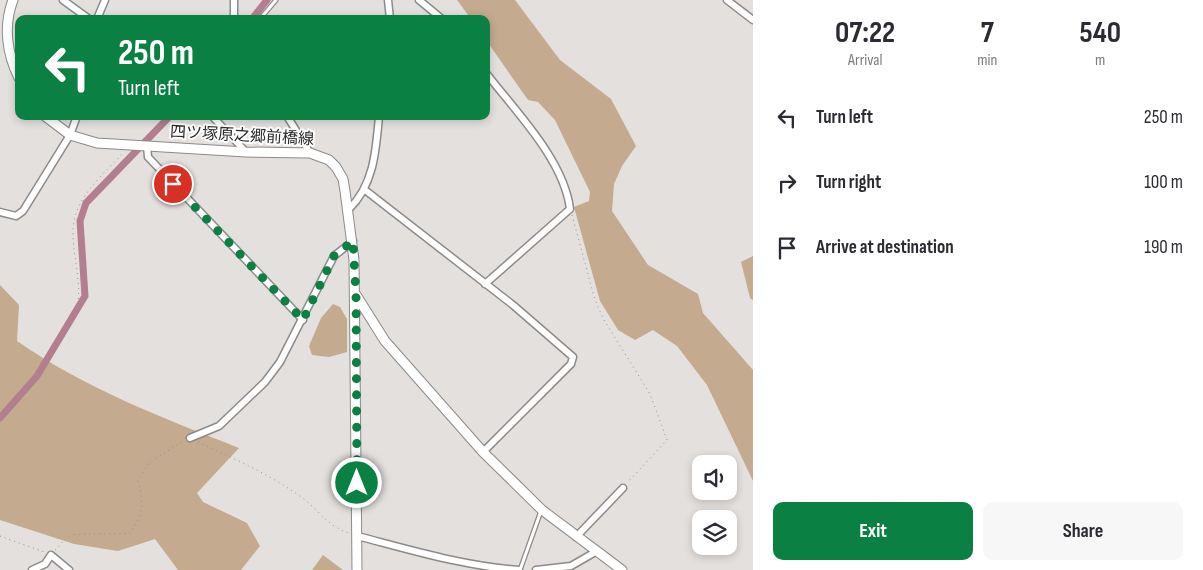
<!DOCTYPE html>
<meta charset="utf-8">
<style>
:root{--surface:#fff;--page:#f7f7f7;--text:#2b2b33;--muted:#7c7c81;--accent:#0b8043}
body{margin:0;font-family:"Sofia Sans Condensed","Noto Sans JP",sans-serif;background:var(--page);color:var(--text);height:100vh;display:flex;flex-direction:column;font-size:19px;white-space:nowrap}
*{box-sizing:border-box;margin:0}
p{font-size:16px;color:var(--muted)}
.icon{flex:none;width:28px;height:28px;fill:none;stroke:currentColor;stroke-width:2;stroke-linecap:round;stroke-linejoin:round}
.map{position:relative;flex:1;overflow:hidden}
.drawer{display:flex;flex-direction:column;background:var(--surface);width:450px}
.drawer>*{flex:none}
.top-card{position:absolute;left:15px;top:15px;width:475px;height:105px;border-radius:10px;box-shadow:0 2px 8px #0003;background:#0b8043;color:#fff;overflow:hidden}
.tools{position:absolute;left:692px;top:455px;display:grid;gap:10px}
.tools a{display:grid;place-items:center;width:45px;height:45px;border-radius:10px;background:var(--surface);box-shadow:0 2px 8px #0003;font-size:25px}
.pin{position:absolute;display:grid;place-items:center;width:42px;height:42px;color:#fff;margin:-21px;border:2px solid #fff;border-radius:50%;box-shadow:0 1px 5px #0007}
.me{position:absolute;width:55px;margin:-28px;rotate:0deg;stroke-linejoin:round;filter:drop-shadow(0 0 4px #0008)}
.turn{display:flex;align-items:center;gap:18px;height:105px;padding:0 20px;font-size:22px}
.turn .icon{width:65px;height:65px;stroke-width:2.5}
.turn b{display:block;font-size:35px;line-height:42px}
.eta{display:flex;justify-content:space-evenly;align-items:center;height:85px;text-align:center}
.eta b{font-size:30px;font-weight:700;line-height:35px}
.button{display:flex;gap:10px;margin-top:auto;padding:10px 20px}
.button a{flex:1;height:58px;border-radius:10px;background:var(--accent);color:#fff;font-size:20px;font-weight:700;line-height:58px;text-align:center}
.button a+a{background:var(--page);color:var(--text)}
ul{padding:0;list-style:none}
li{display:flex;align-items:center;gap:15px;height:65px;padding:0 20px}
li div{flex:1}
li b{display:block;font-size:19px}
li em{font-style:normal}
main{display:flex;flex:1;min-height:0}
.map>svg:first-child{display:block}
.green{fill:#c4aa8e}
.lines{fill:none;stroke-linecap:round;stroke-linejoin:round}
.canal{stroke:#b27e90;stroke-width:7}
.service-casing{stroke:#8e8a89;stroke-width:5.5}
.minor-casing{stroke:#8e8a89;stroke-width:9}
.tertiary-casing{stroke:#8e8a89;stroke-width:11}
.secondary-casing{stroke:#8e8a89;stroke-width:11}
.path{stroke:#949190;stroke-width:1;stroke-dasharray:1 4;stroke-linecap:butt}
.service{stroke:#fff;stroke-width:3}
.minor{stroke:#fff;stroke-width:6}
.tertiary{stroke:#fff;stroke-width:9}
.secondary{stroke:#fff;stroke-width:9}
.route{stroke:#0b8043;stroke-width:9;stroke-dasharray:0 16.2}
.labels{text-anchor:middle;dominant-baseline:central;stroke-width:4;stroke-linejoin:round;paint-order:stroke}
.street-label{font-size:16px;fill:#2c2a2a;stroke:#fff}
</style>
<main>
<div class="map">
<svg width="753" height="570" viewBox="0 0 753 570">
<rect width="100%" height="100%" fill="#e4e0de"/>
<!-- green -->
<g class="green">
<path d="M457,0H515L560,60L611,99L636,146L622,166L614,184L612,211L648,265L698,294L703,313L753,370V481L707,385L677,346L653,330L635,340L618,330L600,301L574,207L589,201L590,192L555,120L538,102L528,100L486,40V19H471Z"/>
<path d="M753,256V300L750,298L741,262Z"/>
<path d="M0,285L19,305L17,341C84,388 163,418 239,448L197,493L203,502L247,523L260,546L241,570H178L155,539L118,551L74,544L0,520Z"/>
<path d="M333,304L340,307L347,319V352L329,357L312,355L309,346L321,318Z"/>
<path d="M323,555L343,570H312Z"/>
</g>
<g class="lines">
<!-- canal -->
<g class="canal">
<path d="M252,19L267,0"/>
<path d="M0,418L37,376L85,296L80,221L86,203L170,116"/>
</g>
<!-- service casing -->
<g class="service-casing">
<g id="service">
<path d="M260,19L276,0"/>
<path d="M520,570L541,511"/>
</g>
</g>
<!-- minor casing -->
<g class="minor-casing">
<g id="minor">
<path d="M63,0L89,19"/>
<path d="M234,0V19"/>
<path d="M388,0L390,19"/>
<path d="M419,0L442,19"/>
<path d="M727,0L753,20"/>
<path d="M97,19L105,0"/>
<path d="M212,116L246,152"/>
<path d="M287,116L310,153"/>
<path d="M147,146L148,157L303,320"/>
<path d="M365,190L513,305L573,357L571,364L483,452"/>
<path d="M349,209C374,185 376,150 379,116"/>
<path d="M0,212L16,216L23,211L70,135L77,116"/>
<path d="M485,284L570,209C564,160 516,112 486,73"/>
<path d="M190,438L219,426L265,382L280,362L334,256L353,241"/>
<path d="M357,536C411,550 463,566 519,570"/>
<path d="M576,537L623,488"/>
<path d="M32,570L45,564L51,555L69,570"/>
<path d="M536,570L571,566L597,551"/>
</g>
</g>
<!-- tertiary casing -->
<g class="tertiary-casing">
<path id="tertiary" d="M356,295L385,341L483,452L542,510L622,570"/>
</g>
<!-- secondary casing -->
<g class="secondary-casing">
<g id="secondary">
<path d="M13,0C3,26 7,54 19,78"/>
<path d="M45,116L70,135L97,143L246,152L310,153L329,160L336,167L343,179L345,191L354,260L357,570"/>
</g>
</g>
<!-- path -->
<g class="path">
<path d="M572,215L595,300L604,320L650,394L667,440L627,483"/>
<path d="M78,304C81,279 73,257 73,234C72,199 102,176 123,153"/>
<path d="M198,442C235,459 271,475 304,499C320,512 329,527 349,533"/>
<path d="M0,536L44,552"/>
<path d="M55,550C60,546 64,539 70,536C79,532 115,535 130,533C144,511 144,506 138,481L149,463L183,441"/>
</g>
<!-- service -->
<use href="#service" class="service"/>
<!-- minor -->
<use href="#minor" class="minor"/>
<!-- tertiary -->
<use href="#tertiary" class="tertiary"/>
<!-- secondary -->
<use href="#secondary" class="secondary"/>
</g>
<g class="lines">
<!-- route -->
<path class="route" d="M173,184L303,320L334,256L353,241L356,295L357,483"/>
</g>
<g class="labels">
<!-- street labels -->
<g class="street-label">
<text transform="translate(242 136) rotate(3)">四ツ塚原之郷前橋線</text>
</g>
</g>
</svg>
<div class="tools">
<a><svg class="icon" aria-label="sound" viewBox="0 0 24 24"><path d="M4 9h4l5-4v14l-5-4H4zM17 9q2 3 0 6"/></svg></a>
<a><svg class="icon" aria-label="layers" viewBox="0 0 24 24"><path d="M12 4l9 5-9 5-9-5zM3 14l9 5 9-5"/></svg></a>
</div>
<div class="pin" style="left:173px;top:184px;background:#d93025"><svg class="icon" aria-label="arrive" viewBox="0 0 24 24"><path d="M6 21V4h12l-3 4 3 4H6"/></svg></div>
<svg class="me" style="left:357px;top:483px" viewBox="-20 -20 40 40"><circle r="17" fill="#0b8043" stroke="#fff" stroke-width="3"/><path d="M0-11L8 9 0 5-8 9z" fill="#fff"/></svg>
<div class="top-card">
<div class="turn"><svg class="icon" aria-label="left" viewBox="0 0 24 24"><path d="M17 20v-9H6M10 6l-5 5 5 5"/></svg><div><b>250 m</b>Turn left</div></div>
</div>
</div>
<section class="drawer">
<div class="eta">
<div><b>07:22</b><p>Arrival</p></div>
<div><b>7</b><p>min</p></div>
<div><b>540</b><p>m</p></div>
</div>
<ul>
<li><svg class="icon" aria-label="left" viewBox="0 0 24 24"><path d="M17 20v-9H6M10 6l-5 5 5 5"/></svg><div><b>Turn left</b></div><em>250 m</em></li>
<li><svg class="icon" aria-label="right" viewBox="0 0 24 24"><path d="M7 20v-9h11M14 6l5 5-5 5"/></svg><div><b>Turn right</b></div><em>100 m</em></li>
<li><svg class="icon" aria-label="arrive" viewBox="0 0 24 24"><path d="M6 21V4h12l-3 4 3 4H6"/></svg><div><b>Arrive at destination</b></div><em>190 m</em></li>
</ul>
<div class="button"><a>Exit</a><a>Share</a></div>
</section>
</main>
